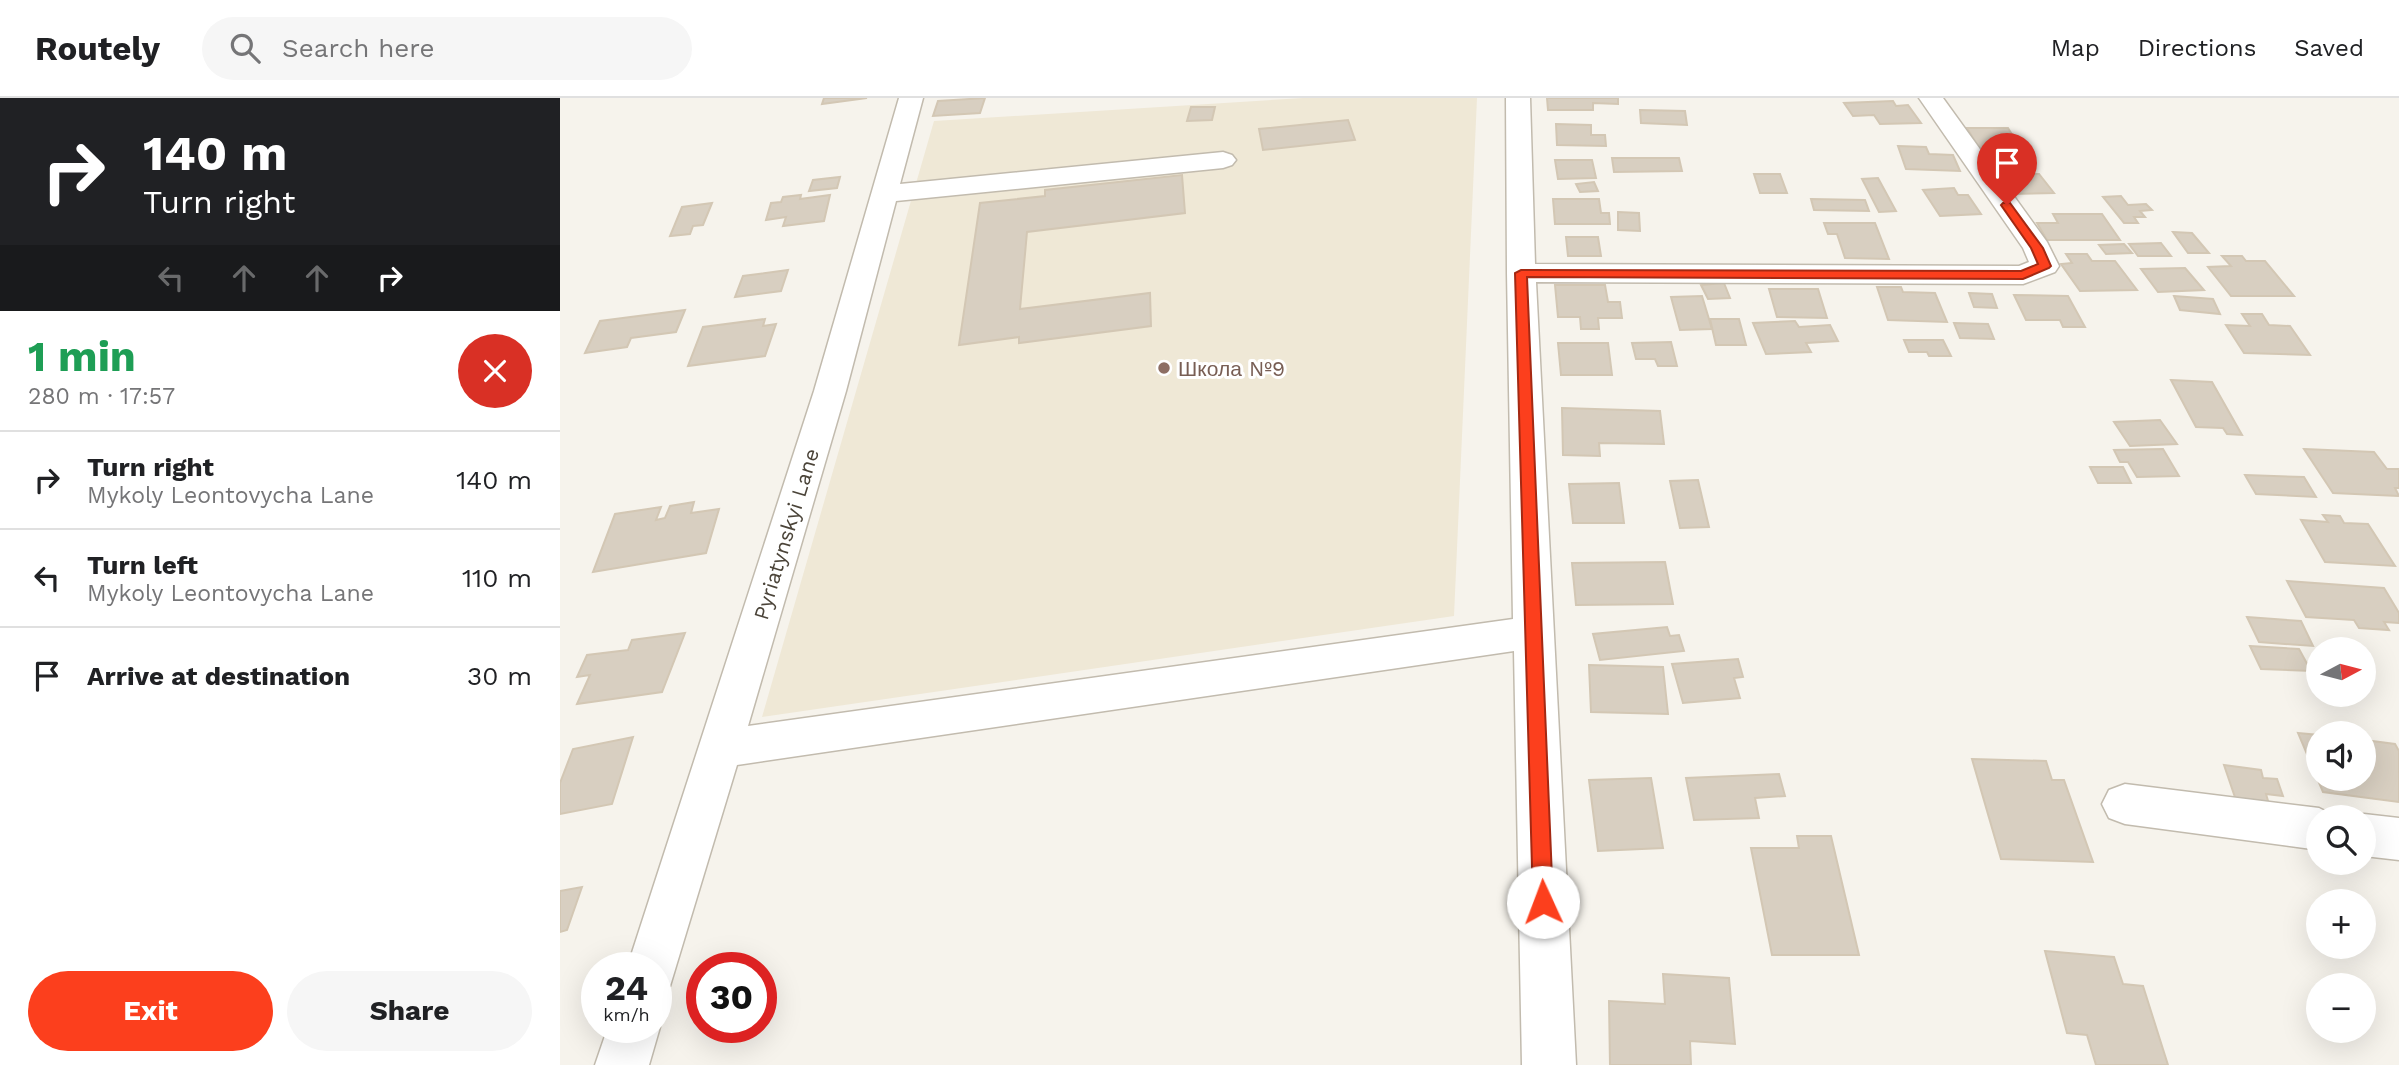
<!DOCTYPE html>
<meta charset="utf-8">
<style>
:root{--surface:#fff;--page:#f6f6f6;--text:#202124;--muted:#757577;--line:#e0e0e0;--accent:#fc3f1d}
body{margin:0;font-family:"Work Sans",sans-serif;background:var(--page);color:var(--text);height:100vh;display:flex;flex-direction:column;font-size:26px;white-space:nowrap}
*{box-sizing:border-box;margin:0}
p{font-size:23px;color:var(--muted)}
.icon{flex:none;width:38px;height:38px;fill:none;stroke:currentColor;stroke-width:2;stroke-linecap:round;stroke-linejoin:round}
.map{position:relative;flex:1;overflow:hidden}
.details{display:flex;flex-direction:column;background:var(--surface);width:560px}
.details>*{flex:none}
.hud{background:#202124;color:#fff;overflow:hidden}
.needle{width:46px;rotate:83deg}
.fabs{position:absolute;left:1746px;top:539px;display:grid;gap:14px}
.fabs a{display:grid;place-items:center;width:70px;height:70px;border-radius:50%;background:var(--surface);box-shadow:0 7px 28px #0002;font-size:35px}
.speed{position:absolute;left:21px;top:854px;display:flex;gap:14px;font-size:35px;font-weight:700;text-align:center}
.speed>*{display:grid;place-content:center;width:91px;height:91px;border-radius:50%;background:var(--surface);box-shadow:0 7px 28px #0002;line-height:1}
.speed small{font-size:18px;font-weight:400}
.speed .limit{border:10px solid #d22;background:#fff;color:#111}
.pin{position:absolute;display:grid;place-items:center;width:60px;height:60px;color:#fff;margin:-72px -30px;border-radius:50% 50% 50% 0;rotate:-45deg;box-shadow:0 0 7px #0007}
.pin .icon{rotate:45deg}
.me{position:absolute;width:77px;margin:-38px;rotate:358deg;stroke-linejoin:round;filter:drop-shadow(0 0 5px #0008)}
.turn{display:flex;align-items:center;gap:24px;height:147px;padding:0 28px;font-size:32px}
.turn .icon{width:91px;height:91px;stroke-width:2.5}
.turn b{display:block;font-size:49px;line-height:60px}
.lanes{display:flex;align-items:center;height:66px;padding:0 28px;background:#0003;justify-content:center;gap:35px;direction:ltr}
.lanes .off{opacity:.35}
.round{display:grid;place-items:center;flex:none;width:74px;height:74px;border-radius:37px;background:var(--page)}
.summary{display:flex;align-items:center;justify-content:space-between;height:119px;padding:0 28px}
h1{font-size:42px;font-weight:700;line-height:52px;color:#1e9e55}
.action{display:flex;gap:14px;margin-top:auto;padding:14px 28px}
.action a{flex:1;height:80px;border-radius:42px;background:var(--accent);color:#fff;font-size:28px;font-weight:700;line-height:80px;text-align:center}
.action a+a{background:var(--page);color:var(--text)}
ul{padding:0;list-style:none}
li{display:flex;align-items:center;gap:21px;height:98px;padding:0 28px;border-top:2px solid var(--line)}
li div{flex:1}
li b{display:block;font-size:26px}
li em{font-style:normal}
header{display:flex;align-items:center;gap:42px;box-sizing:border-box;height:98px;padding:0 35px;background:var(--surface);border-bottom:2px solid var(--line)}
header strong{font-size:33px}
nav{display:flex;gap:38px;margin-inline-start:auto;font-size:24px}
.search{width:490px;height:63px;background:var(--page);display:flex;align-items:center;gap:18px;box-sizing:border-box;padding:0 24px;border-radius:38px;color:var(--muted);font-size:26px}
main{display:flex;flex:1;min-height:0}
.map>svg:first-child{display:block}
.education{fill:#efe8d6}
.building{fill:#d8cfc1;stroke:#d3c7b4;stroke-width:2}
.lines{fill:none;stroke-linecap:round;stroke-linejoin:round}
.minor-casing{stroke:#c2bbae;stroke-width:3}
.minor{fill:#fff;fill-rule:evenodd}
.route{fill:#fc3f1d;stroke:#a42913;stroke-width:2}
.education-dot{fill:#8d6e63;stroke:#fff;stroke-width:2.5}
.labels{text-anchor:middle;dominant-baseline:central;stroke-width:6;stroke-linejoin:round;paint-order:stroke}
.education-label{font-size:21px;fill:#785e54;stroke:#fff;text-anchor:start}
.street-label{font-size:21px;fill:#4b4439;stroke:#fff}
</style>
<header>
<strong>Routely</strong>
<div class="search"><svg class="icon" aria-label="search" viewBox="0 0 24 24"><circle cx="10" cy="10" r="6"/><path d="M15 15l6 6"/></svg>Search here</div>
<nav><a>Map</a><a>Directions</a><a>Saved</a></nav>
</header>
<main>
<section class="details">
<div class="hud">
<div class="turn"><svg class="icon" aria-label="right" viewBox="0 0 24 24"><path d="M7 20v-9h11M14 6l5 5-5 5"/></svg><div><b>140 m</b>Turn right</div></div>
<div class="lanes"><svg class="icon off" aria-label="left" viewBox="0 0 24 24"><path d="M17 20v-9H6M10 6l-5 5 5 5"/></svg><svg class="icon off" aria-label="ahead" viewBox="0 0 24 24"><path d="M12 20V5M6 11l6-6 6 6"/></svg><svg class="icon off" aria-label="ahead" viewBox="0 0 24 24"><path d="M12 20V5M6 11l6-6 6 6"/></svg><svg class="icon" aria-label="right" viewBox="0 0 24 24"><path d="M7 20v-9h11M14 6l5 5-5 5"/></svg></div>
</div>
<div class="summary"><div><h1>1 min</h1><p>280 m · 17:57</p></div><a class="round" style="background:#d93025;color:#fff"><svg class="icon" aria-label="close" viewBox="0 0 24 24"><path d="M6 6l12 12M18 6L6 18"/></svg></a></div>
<ul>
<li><svg class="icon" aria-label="right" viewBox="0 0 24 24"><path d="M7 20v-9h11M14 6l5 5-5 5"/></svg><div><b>Turn right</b><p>Mykoly Leontovycha Lane</p></div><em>140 m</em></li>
<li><svg class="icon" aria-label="left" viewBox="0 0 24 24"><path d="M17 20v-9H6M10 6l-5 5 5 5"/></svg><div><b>Turn left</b><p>Mykoly Leontovycha Lane</p></div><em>110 m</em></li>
<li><svg class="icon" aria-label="arrive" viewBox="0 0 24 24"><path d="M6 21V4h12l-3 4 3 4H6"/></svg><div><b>Arrive at destination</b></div><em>30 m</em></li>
</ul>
<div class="action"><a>Exit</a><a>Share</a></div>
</section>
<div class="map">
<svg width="1839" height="967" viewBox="0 0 1839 967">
<rect width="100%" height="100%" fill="#f6f3ec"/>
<!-- education -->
<path class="education" d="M743,0H917L894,518L202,619L374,23Z"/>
<!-- building -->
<g class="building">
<path d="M264,0H307L262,6Z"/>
<path d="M425,0L420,15L373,18L378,3Z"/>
<path d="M987,0H1058V6L1033,5V12H988Z"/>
<path d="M1333,3L1336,8L1348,7L1361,25L1320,26L1314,17L1293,18L1284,5Z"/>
<path d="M631,9H655L652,22L627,23Z"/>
<path d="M1080,12L1125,13L1127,27L1081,25Z"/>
<path d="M788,22L795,42L703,52L699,31Z"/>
<path d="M996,26L1031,27V37H1045L1046,48L997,47Z"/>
<path d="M1407,30H1448L1462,53L1420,52Z"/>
<path d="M1338,48L1366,49L1369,56L1393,57L1400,73L1346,71Z"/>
<path d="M1052,60H1119L1122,73L1054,74Z"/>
<path d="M995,62H1032L1036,80L998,81Z"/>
<path d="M1431,69H1455L1461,76H1479L1494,95L1450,96Z"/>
<path d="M1194,76H1220L1227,95H1200Z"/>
<path d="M622,77L625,115L467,134L460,211L590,195L591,228L459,245V239L399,247L420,105L485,98V92Z"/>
<path d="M280,79L277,90L249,93L253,82Z"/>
<path d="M1318,80L1336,113L1319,114L1302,81Z"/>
<path d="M1034,84L1038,93L1020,94L1016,86Z"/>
<path d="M1394,90L1398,97H1408L1421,116L1380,118L1363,92Z"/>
<path d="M241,97L240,101L270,97L264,123L223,128L226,119L206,122L211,105L221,104L223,99Z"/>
<path d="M1561,98L1568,107L1586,106L1592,112L1580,113L1585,119H1574L1578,125H1564L1543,99Z"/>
<path d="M993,101H1039L1041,115H1049L1050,126H995Z"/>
<path d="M1251,101L1305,102L1309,113L1254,112Z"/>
<path d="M152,105L143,127L133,128L130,136L110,138L122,109Z"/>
<path d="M1058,114L1079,115L1080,133L1058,132Z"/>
<path d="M1493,116H1542L1560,142H1487L1477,125H1498Z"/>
<path d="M1264,125H1315L1329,161L1285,160L1277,136H1268Z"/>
<path d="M1613,134L1632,135L1649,155H1628Z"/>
<path d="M1006,139H1038L1041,158H1008Z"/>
<path d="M1601,145L1611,158H1578L1569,146Z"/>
<path d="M1564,146L1572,155L1546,156L1539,147Z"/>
<path d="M1506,156H1527L1532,163H1555L1577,192L1520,193L1501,166L1512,165Z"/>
<path d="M1662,158H1682L1686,163H1705L1734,198H1671L1648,169L1671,168Z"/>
<path d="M1625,170L1644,192L1598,194L1581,171Z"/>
<path d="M228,172L221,193L175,199L183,178Z"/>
<path d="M1164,185L1170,200L1148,201L1141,187Z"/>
<path d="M995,187H1045L1048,204H1060L1062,220H1038L1039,231H1021L1020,219H998Z"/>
<path d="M1317,189H1341L1343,194L1375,195L1387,224L1328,222Z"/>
<path d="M1209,191H1258L1267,220L1217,219Z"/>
<path d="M1409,195L1432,196L1437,210L1414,209Z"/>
<path d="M1454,197L1508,198L1525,229H1503L1500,222H1466Z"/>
<path d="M1142,198L1152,231L1120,232L1111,199Z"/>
<path d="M1614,198L1653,201L1660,216L1620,212Z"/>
<path d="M125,212L116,234L71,240L67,249L25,255L40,223Z"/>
<path d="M1682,216H1702L1709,227L1730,228L1750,257L1684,255L1666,227L1690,228Z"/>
<path d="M205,221L203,228L216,226L205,258L128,268L143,229Z"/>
<path d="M1150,221H1179L1186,247H1156Z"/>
<path d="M1235,223L1239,229L1270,227L1278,243L1246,245L1251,254L1206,256L1193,225Z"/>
<path d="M1394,225L1428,226L1434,241L1400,240Z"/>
<path d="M1344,242H1383L1391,258H1369L1367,254H1349Z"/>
<path d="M1111,244L1117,268H1098L1095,261H1076L1072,245Z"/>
<path d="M998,245H1048L1052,277H1001Z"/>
<path d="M1611,282L1652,284L1682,337L1667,336L1663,330L1636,329Z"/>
<path d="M1002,310L1100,313L1104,346L1039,345L1040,358L1003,357Z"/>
<path d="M1600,322L1617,346L1570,348L1554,324Z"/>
<path d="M1603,351L1619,378L1577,379L1568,364H1560L1554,352Z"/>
<path d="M1744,351L1814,354L1827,371H1839V390H1835L1839,398L1773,395Z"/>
<path d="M1530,369H1563L1571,385H1538Z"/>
<path d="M1685,377L1744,379L1756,399L1696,396Z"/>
<path d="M1138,382L1149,429L1120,430L1110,383Z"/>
<path d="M1059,385L1064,425H1013L1009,386Z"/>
<path d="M134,404L131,415L159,411L146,455L33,474L55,416L101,409L96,422L105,420L110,408Z"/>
<path d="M1763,417L1780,418L1784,425L1808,426L1835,468L1765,464L1741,422L1768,424Z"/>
<path d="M1105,464L1113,506L1016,507L1012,465Z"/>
<path d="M1727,483L1824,490L1839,515V525L1824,524L1829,532L1799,530L1794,522L1746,519Z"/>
<path d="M1687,519L1741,523L1753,548L1699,544Z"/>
<path d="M1107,529L1110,538L1119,537L1124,553L1040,562L1033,536Z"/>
<path d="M125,535L102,594L17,606L30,577L17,579L27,557L68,552L72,542Z"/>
<path d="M1690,548L1739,551L1751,573L1701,571Z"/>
<path d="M1178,561L1183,579L1174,580L1180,600L1123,605L1112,566Z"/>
<path d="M1029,567L1103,569L1108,616L1031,614Z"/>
<path d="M1738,635L1759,637V681H1804V642L1835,646L1839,653V704L1763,694Z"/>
<path d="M73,639L52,706L0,716V685L13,651Z"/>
<path d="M1412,661L1486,663L1492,682H1504L1533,764L1441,761Z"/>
<path d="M1664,667L1701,672L1703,680L1717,681L1723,698L1706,696L1711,713L1678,708Z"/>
<path d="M1219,676L1225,698L1195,700L1199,720L1134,722L1126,680Z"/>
<path d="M1091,680L1103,750L1038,753L1029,682Z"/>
<path d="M1237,738H1271L1299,857H1212L1191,750H1239Z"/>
<path d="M22,789L7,832L0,834V793Z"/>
<path d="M1485,853L1554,859L1563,886L1583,888L1608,967H1536L1527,937L1507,935Z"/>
<path d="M1103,876L1169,880L1175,946L1130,943L1131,967H1050L1049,903L1105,906Z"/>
</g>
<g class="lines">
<!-- minor casing -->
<g class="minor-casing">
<g id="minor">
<path d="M339,0H363L340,86L663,54L672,57L676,62L672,67L663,70L336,103L286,293L188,628L953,521L947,175L946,0H970L975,166L1459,168L1469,164L1463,150L1359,0H1383L1487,144L1499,168L1495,174L1463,186L976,184L1016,967H962L954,553L177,667L110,888L96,893V870H67L254,293Z"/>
<path d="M1565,686L1759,710L1777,719H1759V752L1565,726L1549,720L1542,706L1549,692Z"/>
<path d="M1804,716L1839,720V762L1804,758V719H1795Z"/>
<path d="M96,920L100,929L89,967H35L48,929H96Z"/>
</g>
</g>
<!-- minor -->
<use href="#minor" class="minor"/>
</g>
<!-- route -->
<path class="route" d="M1443,105H1450L1483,150L1491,168L1489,170L1463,181L967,179L993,804L990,811L983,814L976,811L973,804L955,175L961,172L1461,173L1478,166L1471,150L1441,107Z"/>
<!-- markers -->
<circle class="education-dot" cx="604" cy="270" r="7"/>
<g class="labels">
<!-- education labels -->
<g class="education-label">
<text x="618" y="270">Школа №9</text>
</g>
<!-- street labels -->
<g class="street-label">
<text transform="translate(226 436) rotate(-73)">Pyriatynskyi Lane</text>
</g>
</g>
</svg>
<div class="fabs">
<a><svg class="needle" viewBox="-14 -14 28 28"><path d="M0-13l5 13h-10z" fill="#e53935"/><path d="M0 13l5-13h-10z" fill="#757577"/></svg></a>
<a><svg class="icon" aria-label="sound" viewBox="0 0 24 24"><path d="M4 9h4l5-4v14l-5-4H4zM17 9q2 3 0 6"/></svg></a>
<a><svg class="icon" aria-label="search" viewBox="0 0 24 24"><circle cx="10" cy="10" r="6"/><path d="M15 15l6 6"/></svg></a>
<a>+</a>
<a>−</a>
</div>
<div class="speed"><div>24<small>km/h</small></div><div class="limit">30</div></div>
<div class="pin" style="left:1447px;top:107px;background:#d93025"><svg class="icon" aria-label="arrive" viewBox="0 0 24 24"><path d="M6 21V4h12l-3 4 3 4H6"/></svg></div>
<svg class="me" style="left:983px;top:804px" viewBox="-20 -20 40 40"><circle r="19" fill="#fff"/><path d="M0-13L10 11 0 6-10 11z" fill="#fc3f1d"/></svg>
</div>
</main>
